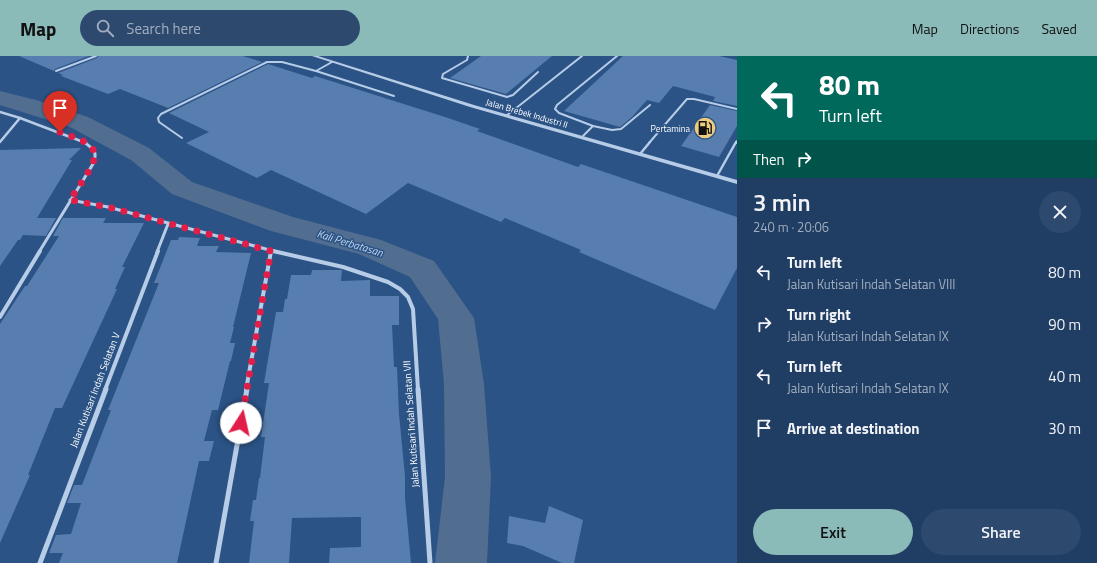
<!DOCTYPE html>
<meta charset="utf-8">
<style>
:root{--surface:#203e64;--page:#2d496d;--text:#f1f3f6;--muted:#a2aebf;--accent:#8bbbb9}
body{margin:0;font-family:"Titillium Web",sans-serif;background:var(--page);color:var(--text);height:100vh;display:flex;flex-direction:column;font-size:15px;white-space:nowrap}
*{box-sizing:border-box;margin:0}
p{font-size:13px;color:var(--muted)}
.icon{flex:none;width:22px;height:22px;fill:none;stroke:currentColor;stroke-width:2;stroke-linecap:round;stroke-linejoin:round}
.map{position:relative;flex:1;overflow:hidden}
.side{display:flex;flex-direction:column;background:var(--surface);width:360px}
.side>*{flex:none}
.guide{background:#00695c;color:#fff;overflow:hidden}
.pin{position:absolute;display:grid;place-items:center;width:34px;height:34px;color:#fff;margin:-41px -17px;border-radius:50% 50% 50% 0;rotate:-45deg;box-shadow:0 0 4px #0007}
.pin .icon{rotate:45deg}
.me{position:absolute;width:44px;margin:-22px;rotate:10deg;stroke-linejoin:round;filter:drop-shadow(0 0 3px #0008)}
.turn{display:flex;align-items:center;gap:14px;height:84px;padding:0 16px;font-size:18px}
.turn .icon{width:52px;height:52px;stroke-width:2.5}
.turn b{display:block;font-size:28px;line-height:34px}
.then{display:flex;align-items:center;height:38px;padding:0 16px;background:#0003;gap:8px;font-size:15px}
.round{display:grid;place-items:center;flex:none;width:42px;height:42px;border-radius:21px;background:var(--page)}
.headline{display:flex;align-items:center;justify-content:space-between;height:68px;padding:0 16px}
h1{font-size:24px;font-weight:600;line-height:30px}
.button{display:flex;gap:8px;margin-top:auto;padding:8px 16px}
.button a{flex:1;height:46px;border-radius:24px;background:var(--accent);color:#111;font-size:16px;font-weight:600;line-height:46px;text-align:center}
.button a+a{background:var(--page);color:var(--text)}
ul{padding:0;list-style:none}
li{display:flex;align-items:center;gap:12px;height:52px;padding:0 16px}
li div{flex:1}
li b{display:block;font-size:15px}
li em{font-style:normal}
header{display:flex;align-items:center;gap:24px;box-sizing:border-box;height:56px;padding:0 20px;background:var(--accent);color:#111}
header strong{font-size:19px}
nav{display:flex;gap:22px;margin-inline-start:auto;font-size:14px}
.search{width:280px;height:36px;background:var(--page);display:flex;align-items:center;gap:10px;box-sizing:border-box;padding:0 14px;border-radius:22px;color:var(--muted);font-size:15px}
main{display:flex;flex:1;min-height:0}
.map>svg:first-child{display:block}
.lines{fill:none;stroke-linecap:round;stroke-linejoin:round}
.river{fill:#516e91;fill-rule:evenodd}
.building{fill:#577eae}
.service-far1{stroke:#b6cce7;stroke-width:2}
.service{stroke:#b6cce7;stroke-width:2.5}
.minor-far3{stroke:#b6cce7;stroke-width:2.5}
.minor-far2{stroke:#b6cce7;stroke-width:3}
.minor-far1{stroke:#b6cce7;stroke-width:4}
.minor{stroke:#b6cce7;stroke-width:5}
.tertiary{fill:#b6cce7;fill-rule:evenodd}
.route{stroke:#e11d48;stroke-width:7;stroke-dasharray:0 12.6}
.labels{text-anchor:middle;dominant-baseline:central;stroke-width:3;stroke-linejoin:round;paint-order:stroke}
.far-street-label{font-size:9px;fill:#fff;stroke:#2b5385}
.far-poi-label{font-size:9px;fill:#fff;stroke:#2b5385;text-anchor:end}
.street-label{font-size:10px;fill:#fff;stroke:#2b5385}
.water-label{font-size:11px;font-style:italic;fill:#c1d6ee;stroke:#2b5385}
</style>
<header>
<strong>Map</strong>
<div class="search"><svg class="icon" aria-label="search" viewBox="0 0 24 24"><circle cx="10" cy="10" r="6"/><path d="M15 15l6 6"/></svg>Search here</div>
<nav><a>Map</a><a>Directions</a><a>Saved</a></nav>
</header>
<main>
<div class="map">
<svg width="737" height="507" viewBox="0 0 737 507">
<rect width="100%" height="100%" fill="#2b5385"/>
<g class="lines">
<!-- river -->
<path class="river" d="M0,35L36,44L88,61L149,92L192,126L293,161L381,184L434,205L474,262L484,328L491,421L487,507H435L445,421L444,328L438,263L410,221L359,198L271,175L172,138L131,104L70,71L0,49Z"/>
</g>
<!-- building -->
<g class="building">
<path d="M19,0H89L55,13L54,15Z"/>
<path d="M98,0H243L262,6L168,52L120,33L108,38L61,20L63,19L58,17L97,2Z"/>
<path d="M481,0H552L506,38L450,22Z"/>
<path d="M623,0H719L737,4V50L713,45L715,41L673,30L659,47L647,44L632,61L620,71L564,55Z"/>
<path d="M268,8L312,22L315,20L445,61L480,73L477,75L578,111L581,108L737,161V212L715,254L579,196L581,194L505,162L501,166L408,127L366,158L271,114L257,122L186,87L209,76L169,57Z"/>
<path d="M710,49L737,55V70L719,101L681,90Z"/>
<path d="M81,92L69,104H72L37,162H56L46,180L23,179L20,184H18L0,210V94Z"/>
<path d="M63,162H106L103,167H144L122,211H125L115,233H117L62,352H55L28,419H30L0,487V268L25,230H27L59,180H53Z"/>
<path d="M179,181L200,182L197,190H219L216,196L251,197L233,271H234L230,287H235L231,305H230L218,354H212L204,385H214L209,405H199L177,507H59L63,497H49L56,479L71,478L81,447H67L74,429H82L111,354H108L159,227H154L171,184H178Z"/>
<path d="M312,214H342L341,225L370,224V240H399V269H392L394,311H397L399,358L405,420V442L411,507H329L330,492L361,491V461L292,462L289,507H249L254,465H250L253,444H256L259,422H260L265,381H261L269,327H264L276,256H283L285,243H287L291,219H311Z"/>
<path d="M549,450L583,464L574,507H562L523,490L507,487L509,460L545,467Z"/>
</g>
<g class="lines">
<!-- service-far1 -->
<g class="service-far1">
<path d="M468,0L467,4L443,18L442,22L507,41L513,39L538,16"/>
<path d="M332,6L316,15L394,40"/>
<path d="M56,15L96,0"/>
<path d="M506,60L582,0"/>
<path d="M593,70L612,74L621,73L650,49"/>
<path d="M582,81L593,70L559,57L555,53L557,49L617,0"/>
<path d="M182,82L159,66L158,62L161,58L267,6H282L316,15"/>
<path d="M649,87L687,43H694L737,53"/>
<path d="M736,87L737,85"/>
</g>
<!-- service -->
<g class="service">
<path d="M640,98L650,86"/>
<path d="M717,120L736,86"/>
</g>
<!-- minor-far3 -->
<g class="minor-far3">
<path d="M0,56L20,62L86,87"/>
<path d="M0,86L20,62"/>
</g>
<!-- minor-far2 -->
<g class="minor-far2">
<path d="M70,144L108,151L277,196"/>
<path d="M39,196L93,108C98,95 94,94 84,86"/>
<path d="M157,196L168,168"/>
</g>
<!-- minor-far1 -->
<g class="minor-far1">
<path d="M273,195L343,211L388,226L400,233L408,241L413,253L418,334"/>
<path d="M0,261L40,195"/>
<path d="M105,334L158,195"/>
<path d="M246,334L271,195"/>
</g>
<!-- minor -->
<g class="minor">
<path d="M418,333L430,507"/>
<path d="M40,507L106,333"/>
<path d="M216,507L247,333"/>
</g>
<!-- tertiary -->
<path class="tertiary" d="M312,0H318L474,49L737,124V128L470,51Z"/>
</g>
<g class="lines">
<!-- route -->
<path class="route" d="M60,76L83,85L95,95C97,108 77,132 70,144L108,151L271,195L241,367"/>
</g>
<!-- icons -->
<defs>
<g id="fuel-disc" transform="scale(1.15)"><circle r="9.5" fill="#edcc7e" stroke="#2b5385"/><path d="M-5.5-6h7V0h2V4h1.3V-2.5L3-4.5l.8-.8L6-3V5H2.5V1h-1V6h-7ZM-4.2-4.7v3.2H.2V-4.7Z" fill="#111"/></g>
</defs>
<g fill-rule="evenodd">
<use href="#fuel-disc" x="705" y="72"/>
</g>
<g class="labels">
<!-- far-street labels -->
<g class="far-street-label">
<text transform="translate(527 57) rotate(16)">Jalan Brebek Industri II</text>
</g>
<!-- far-poi labels -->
<g class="far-poi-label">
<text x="690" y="72">Pertamina</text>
</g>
<!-- street labels -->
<g class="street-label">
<text transform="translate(95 334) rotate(-69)">Jalan Kutisari Indah Selatan V</text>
<text transform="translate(411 368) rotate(-94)">Jalan Kutisari Indah Selatan VII</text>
</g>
<!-- water labels -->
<g class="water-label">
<text transform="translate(350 187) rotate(17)">Kali Perbatasan</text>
</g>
</g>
</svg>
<div class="pin" style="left:60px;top:76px;background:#d93025"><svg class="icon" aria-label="arrive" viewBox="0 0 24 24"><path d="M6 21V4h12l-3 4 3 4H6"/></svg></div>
<svg class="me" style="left:241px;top:367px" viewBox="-20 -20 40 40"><circle r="19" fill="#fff"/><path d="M0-13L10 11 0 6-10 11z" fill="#e11d48"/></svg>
</div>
<section class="side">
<div class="guide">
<div class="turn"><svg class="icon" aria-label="left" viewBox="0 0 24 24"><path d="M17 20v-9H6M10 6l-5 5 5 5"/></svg><div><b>80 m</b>Turn left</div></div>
<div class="then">Then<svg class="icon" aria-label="right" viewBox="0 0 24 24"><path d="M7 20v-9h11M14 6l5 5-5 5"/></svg></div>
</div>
<div class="headline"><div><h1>3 min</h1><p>240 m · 20:06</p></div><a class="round"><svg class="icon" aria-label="close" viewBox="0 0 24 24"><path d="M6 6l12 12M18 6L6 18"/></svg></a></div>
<ul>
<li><svg class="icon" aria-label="left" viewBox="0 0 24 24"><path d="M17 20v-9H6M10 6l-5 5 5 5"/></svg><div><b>Turn left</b><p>Jalan Kutisari Indah Selatan VIII</p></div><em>80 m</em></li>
<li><svg class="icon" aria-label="right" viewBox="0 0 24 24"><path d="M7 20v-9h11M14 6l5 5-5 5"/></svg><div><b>Turn right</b><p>Jalan Kutisari Indah Selatan IX</p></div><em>90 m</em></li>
<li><svg class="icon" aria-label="left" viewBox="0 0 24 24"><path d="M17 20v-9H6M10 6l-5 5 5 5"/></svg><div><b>Turn left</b><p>Jalan Kutisari Indah Selatan IX</p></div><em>40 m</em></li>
<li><svg class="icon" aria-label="arrive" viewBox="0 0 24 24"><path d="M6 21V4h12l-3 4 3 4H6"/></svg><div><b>Arrive at destination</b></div><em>30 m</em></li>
</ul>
<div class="button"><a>Exit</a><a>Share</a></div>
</section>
</main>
